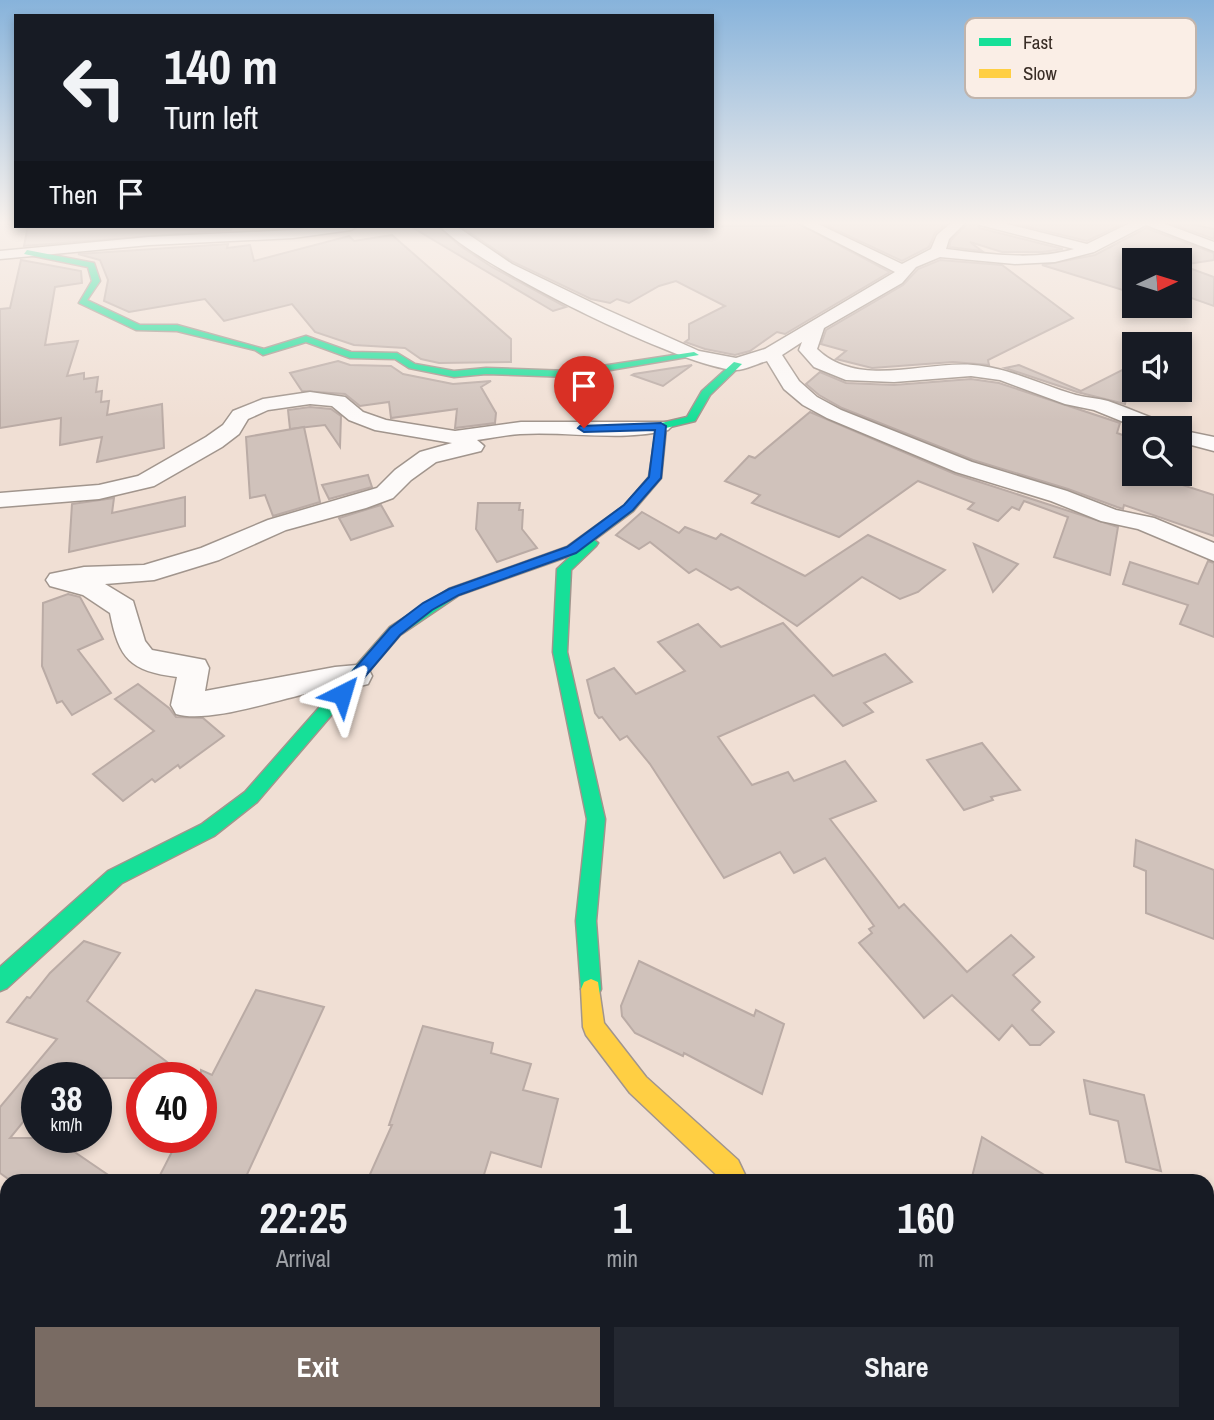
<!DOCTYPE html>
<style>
:root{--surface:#171b24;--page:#242831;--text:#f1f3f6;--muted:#9ea1a6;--accent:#796b63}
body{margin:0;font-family:"Archivo Narrow",sans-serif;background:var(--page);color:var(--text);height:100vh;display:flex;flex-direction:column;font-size:26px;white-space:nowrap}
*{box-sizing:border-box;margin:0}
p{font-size:23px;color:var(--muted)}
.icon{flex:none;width:38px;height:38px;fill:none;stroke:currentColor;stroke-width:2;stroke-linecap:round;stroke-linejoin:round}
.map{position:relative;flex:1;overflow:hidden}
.drawer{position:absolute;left:0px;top:1174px;width:1214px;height:247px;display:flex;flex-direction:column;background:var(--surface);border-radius:21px 21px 0 0;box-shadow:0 4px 10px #0003}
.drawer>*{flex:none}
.top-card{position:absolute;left:14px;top:14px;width:700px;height:214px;border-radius:0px;box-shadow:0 4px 10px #0003;background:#171b24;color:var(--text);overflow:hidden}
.needle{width:46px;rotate:86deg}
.tools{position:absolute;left:1122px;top:248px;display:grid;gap:14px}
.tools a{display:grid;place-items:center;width:70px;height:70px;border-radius:0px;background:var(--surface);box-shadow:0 4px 10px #0003;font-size:35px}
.speed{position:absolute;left:21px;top:1062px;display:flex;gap:14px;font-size:35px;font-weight:700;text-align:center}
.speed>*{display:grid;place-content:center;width:91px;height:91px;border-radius:50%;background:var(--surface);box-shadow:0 4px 10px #0003;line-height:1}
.speed small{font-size:18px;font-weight:400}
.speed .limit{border:10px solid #d22;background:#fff;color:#111}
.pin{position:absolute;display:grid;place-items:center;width:60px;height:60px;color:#fff;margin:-72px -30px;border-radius:50% 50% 50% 0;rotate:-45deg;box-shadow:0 0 7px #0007}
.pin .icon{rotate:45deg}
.me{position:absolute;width:77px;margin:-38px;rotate:40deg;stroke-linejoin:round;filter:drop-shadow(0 0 5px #0008)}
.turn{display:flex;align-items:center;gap:24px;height:147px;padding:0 35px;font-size:32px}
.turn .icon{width:91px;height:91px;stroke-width:2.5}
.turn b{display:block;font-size:49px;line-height:60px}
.then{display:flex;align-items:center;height:66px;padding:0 35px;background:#0003;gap:14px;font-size:26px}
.eta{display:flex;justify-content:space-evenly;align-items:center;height:119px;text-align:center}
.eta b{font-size:42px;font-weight:800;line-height:49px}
.action{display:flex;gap:14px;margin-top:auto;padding:14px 35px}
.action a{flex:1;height:80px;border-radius:0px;background:var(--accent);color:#fff;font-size:28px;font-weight:800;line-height:80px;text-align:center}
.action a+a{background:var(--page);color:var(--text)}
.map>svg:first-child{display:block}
.building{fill:#d0c2bb;stroke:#baaba5;stroke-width:2}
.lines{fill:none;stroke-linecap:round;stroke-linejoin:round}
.street-casing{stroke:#a1958d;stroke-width:3}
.fast-casing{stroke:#a1958d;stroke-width:3}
.slow-casing{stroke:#a1958d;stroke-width:3}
.street{fill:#fdfaf9;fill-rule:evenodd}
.fast{fill:#16e098;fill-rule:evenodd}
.slow{fill:#ffcf43;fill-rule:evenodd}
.route{fill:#1a73e8;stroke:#114b97;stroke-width:2}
.key{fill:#faeee6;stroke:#c0b4ac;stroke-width:2}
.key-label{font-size:19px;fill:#392d26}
</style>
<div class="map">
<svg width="1214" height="1420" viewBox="0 0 1214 1420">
<rect width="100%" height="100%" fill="#f0dfd4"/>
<!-- building -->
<g class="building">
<path d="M776,222H795L890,272L785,334L777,332L750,351L735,355L705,349L685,342L689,339V324L725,306L676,281L659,286L629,303L617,299L610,303L591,299L513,262L460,226H785Z"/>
<path d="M819,222H949L935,233L929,247L902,261Z"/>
<path d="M969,222H977L979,228L1063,249L1043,252H1002L970,242L982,251L949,247L951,240Z"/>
<path d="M1008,222H1127L1087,241Z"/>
<path d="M1166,222H1182L1214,229V239Z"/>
<path d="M28,226H232L231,230L24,246Z"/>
<path d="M410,226H438L459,245L492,267L566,307L553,311Z"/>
<path d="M1146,228L1214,253V260L1181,265L1214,277V306L1180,294V261H1134V287L1126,291L1042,265L1095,255Z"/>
<path d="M392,235L511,339V362L439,363L421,359L405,348L354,345L315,332L292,304L224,321L205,299L129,312L104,301L108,280L100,260L78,254L228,244L227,248L250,245L254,261L349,236L354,241Z"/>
<path d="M21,260L81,271L82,283L55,287L45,345L78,341L67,376L84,373V379L98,377L96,392L102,391L101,402L109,401L107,415L162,404L164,448L97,462L102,437L60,445L61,418L0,428V309L10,308Z"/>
<path d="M940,260L1002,265L1073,318L988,360L989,365L953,362L872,368L836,359L846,351L821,344L826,330L903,285L918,269Z"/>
<path d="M338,361L350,365L391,366L403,374L453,384L491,381L481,387L496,413L495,423L455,428L457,409L391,418L389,402L360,406L345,394L302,391L290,373Z"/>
<path d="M1134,364L1125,404L1077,392L1005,368L1019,365L1081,391Z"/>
<path d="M692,365L663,386L632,375L634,374Z"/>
<path d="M820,372L846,383L894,385L971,379L999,383L1120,423L1117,433L1134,439V474H1148L1214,495V536L1124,505L1123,509L1117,507L1068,489L973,460L842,408L819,395L806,384Z"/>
<path d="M310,407L331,409L341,416L340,447L325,425L290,429L288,410Z"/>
<path d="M810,412L955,474L1118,527L1110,575L1054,557L1068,517L1024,501L1019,510L1012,507L998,521L968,509L974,503L918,481L839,537L752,503L760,495L725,481L749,456L755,458Z"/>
<path d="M304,427L320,502L273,516L265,495L250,498L246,437Z"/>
<path d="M368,475L372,487L329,499L322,485Z"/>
<path d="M185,497V526L69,552L72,504L114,498L112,513Z"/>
<path d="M478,503H520L519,510H523L522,529L537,548L497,562L476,529Z"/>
<path d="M381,505L393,526L351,540L339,518Z"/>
<path d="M642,512L679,533L685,527L716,539L721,534L805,576L868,535L945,570L918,592L900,599L862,577L797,626L738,587L731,590L696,569L689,573L650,542L639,549L616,535Z"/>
<path d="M974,544L1018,564L993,592Z"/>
<path d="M1208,561L1214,563V637L1180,624L1188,605L1123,584L1130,562L1198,584Z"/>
<path d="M68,594L80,597L103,639L78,650L111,693L72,715L62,701L57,703L42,666L43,603Z"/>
<path d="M783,623L833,676L885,654L912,682L864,703L873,712L843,726L814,695L718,737L752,785L788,772L794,781L845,761L876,801L830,819L899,908L904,904L967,972L1011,935L1034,957L1013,975L1040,1002L1032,1010L1054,1032L1040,1045H1030L1012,1025L999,1040L952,995L924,1018L859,943L872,933L869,929L874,926L825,858L794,873L780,852L724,878L650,764L627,736L620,740L602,717L599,718L595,713L587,680L614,668L636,694L685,671L658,642L698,624L721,647Z"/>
<path d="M138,684L169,708L176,717L203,718L224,736L180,768L178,765L155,782L152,779L123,801L93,774L154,731L115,699Z"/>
<path d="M982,743L1020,790L991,797L993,800L964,810L927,760Z"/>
<path d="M1136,840L1214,870V939L1146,913V871L1134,866Z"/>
<path d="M84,941L120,953L87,1001L188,1078H37V1105L10,1138H54L117,1181H11L0,1173V1107L57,1039L7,1022L27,997L30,998L50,973Z"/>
<path d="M639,961L754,1016L756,1010L784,1024L762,1094L684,1053L683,1056L635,1033L622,1016L621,1006Z"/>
<path d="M256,990L324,1007L244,1181H157L179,1138H201V1070L212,1075Z"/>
<path d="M423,1026L493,1043L491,1053L531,1064L523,1090L558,1099L541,1167L491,1152L482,1181H367L392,1125H389Z"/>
<path d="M1084,1080L1144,1095L1161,1171L1126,1162L1118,1121L1090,1114Z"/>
<path d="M982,1137L1054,1181H971Z"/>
</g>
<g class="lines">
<!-- street casing -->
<g class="street-casing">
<g id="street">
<path d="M797,222H814L902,264L931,249L937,235L952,222H966L949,239L946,249C987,254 1034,261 1074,249L980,225L979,222H999L1087,244L1132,222H1160L1214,242V251L1146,225L1094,252L1055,262L1015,264L940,257L916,267L902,283L824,328L817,349C859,389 923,361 973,365C1010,368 1041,385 1076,395C1087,398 1098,398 1108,401C1128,408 1148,417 1169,424L1171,429H1141L1094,410L1065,404L1000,380L971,376L894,382L846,380L814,367L799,350L802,342L782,355L799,381L817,397L841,410L972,462L1067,491L1116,510L1154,518L1214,543V561L1138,529L1101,521L1051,501L956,472L827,418L803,405L784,389L767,361C758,363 746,370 736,370C685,369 475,265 440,226H456L512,264L605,309L699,351L736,358L765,349L895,272Z"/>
<path d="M323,226H358L351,230L293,238L149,245L0,259V251L149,237L293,230Z"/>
<path d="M310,392L345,397L363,412L386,420L455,431L521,422H668L672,426L668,430C620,442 569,431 520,434C506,435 491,438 477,440L484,446L481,451L436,462L411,480L393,498L366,508L286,530L219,560L154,580L105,584L133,601L145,641L152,650L205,660L209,668L205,691L335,667L357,665L368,668L372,676L368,684C350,689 332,689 314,692C279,699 208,724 176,714L171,705L177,677C130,671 119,659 110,613L83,595L50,586L46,580L50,574L84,567L144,565L201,548L268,520L377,488L395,470L420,452L452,443L375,430L349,420L332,406L310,404L268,410L248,419L239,434L222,447L154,486L99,499L0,507V493L99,485L138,476L206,437L223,425L233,411L263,399Z"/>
<path d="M1180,430L1214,437V451L1180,442Z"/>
<path d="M918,1414H983L986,1420H921Z"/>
</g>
</g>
<!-- fast casing -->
<g class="fast-casing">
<g id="fast">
<path d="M27,250L94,263L100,281L87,300L140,325H177L264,349L306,336L351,352L397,353L415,364L454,371L486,368L569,371L694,352L699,355L569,377L486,374L454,377L409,368L395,359L350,358L306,342L263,355L255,350L177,331L136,330L79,303L92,281L88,267L24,254Z"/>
<path d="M734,362L742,364L710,395L695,421L666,428L661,478L633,511L594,540L598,543L596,546L571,570L567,652L605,819L596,921L601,989L598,996L591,999L584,996L581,989L576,921L587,819L553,652L557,569L572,555L459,595L400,635L257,802L214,836L122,883L7,988L0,991V967L108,871L202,824L245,792L390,627L449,589L567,547L625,505L649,477L657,424L687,417L702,391Z"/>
</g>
</g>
<!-- slow casing -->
<g class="slow-casing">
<path id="slow" d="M591,979L598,982L604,1023L646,1077L738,1160L748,1181H723L630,1093L586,1035L583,1027L581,989L584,982Z"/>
</g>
<!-- street -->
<use href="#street" class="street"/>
<!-- fast -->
<use href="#fast" class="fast"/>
<!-- slow -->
<use href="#slow" class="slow"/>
</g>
<!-- sky -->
<linearGradient id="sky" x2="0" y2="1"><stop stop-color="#87b3db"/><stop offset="0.53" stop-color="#f8f1ec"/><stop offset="1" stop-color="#f8f1ec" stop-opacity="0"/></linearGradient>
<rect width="1214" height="420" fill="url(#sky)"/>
<!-- route -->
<path class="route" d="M661,423L666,426L661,478L633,510L576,553L459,595L432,610L400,635L347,698H336L334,694L336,690L390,628L423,603L449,589L567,547L624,505L649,477L655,430L584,432L578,428L580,426Z"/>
<!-- legend -->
<rect x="965" y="18" width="231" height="80" rx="10" class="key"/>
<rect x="979" y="38" width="32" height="8" fill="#16e098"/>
<rect x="979" y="69" width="32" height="9" fill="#ffcf43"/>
<g class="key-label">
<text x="1023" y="49">Fast</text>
<text x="1023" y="80">Slow</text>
</g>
</svg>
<div class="tools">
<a><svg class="needle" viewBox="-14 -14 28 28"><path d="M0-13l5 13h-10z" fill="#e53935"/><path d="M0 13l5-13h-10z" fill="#9ea1a6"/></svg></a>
<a><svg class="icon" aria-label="sound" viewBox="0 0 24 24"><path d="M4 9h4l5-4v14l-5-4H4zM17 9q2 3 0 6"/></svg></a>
<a><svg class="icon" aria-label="search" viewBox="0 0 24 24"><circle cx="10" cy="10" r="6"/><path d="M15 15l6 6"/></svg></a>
</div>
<div class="speed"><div>38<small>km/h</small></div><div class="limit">40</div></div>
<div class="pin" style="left:584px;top:428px;background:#d93025"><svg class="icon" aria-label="arrive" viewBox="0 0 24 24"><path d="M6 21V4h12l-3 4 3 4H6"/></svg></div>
<svg class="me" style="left:342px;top:694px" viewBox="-20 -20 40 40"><path d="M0-17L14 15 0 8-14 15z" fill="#1a73e8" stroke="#fff" stroke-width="4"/></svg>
<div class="top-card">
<div class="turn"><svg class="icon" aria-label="left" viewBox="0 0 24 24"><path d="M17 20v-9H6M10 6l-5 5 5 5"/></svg><div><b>140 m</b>Turn left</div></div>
<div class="then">Then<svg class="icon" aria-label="arrive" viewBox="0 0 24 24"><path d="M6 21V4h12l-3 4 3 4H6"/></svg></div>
</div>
<section class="drawer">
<div class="eta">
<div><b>22:25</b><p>Arrival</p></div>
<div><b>1</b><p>min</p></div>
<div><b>160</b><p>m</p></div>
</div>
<div class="action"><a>Exit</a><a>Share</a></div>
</section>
</div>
